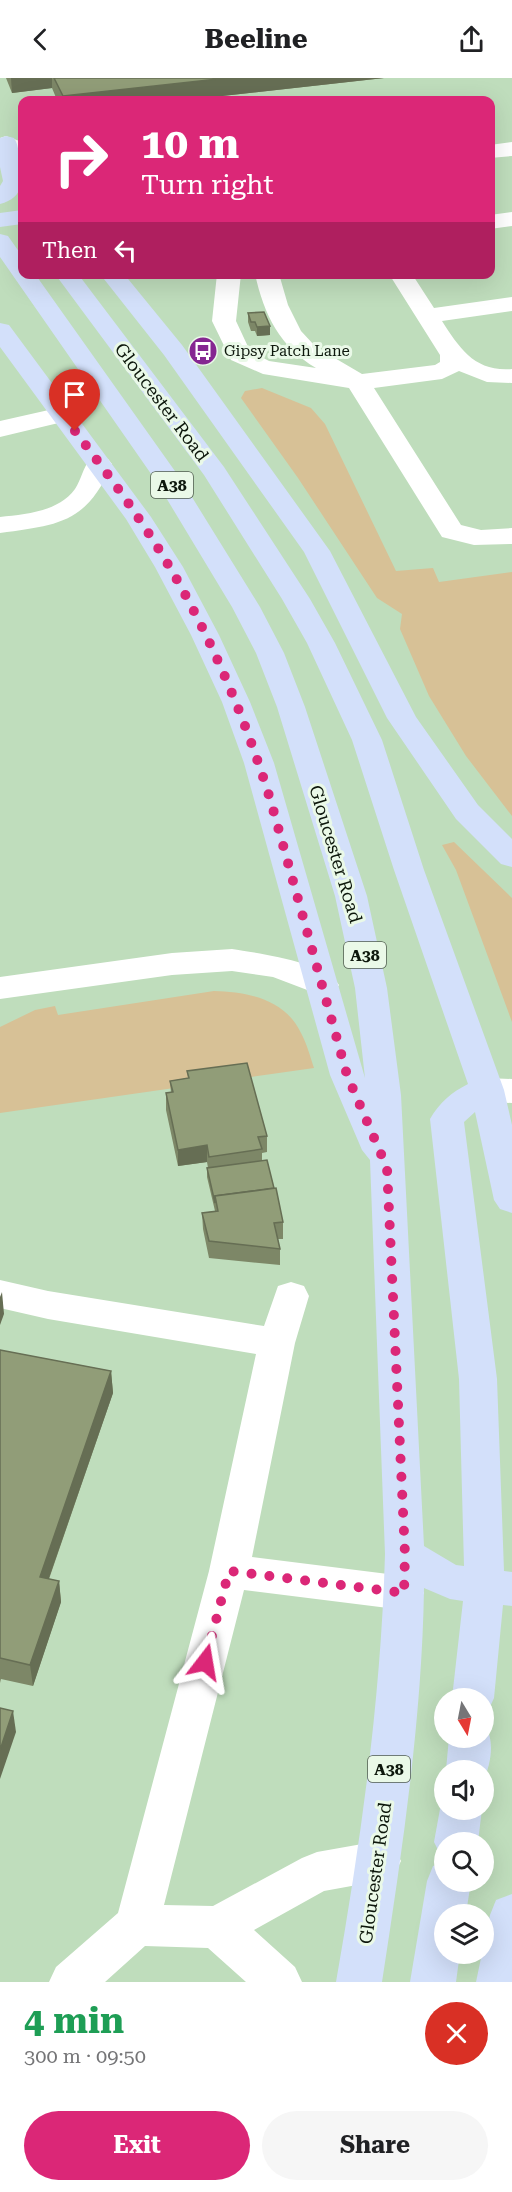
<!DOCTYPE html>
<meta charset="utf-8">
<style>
:root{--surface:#fff;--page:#f6f6f6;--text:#202124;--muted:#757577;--accent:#db2777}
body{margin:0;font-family:"Roboto Serif",serif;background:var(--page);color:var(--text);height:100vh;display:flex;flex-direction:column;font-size:22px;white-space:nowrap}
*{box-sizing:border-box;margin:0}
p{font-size:20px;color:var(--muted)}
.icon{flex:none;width:33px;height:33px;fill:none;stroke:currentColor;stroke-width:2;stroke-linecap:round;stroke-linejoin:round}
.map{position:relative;height:1904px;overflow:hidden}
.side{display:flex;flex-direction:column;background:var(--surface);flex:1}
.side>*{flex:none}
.banner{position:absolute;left:18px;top:18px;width:477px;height:183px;border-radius:12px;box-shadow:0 6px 24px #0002;background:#db2777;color:#fff;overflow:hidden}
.needle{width:39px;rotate:170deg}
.controls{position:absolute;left:434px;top:1610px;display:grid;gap:12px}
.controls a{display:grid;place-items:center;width:60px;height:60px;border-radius:50%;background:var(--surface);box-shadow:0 6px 24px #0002;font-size:30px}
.pin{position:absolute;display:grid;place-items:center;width:51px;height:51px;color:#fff;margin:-62px -26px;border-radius:50% 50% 50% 0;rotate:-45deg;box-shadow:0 0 6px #0007}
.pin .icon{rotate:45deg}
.me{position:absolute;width:66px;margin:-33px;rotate:14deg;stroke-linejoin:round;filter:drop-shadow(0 0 4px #0008)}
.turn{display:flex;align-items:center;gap:21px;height:126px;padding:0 24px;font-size:27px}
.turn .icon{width:78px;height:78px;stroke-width:2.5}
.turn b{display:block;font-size:42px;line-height:51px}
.then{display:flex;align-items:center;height:57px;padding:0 24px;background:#0003;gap:12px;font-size:22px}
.round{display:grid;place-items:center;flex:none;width:63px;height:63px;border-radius:32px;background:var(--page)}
.summary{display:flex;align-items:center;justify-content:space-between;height:102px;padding:0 24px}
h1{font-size:36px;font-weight:700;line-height:45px;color:#1e9e55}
.action{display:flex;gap:12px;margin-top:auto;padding:12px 24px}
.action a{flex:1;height:69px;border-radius:36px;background:var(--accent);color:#fff;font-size:24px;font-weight:700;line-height:69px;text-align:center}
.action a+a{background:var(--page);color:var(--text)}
header{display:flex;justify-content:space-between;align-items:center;height:78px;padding:0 24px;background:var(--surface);font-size:27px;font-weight:700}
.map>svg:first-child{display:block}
.green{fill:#d7c196}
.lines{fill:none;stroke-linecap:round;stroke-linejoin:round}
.minor{fill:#fff;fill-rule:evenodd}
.major{fill:#d3e0fa;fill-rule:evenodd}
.wall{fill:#7d8767}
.shaded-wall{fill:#666e54}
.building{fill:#919d78;stroke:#666e54;stroke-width:1.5}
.route{stroke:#db2777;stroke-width:10;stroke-dasharray:0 18}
.labels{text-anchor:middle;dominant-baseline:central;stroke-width:6;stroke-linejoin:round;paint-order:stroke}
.far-poi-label{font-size:15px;fill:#0d170c;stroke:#eaf9e8;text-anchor:start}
.shield{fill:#eaf9e8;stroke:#4f5b4e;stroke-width:1.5}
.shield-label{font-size:16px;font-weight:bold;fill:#0d170c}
.street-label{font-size:18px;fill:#0d170c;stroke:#eaf9e8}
</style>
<header><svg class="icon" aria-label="back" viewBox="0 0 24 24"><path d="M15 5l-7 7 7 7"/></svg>Beeline<svg class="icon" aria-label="share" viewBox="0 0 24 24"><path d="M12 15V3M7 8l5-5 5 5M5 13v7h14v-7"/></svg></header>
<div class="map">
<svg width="512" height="1904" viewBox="0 0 512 1904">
<rect width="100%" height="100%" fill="#bfddbc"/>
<!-- green -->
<g class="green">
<path d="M262,310L311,330L325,346L396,493L433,490L439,504L512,494V738L466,678L429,618L400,551L402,536L377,520L298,400L241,320L245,313Z"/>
<path d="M454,764L512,820V944L456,792L442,767Z"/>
<path d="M214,913C248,914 285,921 301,955C307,966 310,978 314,990L0,1035V949L35,932L55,928L58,937Z"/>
</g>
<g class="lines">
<!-- minor -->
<g class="minor">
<path d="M6,58L22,64V78L0,70V60Z"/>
<path d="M512,64V78L490,80V67Z"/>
<path d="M512,134V148L490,151V137Z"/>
<path d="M217,196H241L236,243L250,273L269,283L316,290C280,269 264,237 255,196H279L288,227L301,253L314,267L333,279L362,296L435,287L440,284V277L389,196H412L434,230L512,219V233L442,243C460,271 475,294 512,291V305L487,304L459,293L442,301L374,310L461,447L481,452L512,450V466L474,467L442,459L349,310L263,296L231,282L212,243Z"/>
<path d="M62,329L71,332L75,337L71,342L0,359V343Z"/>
<path d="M99,378L108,381L112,386C87,445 59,447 0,455V439C26,436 58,434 75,411C81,402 83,390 90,381Z"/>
<path d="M232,871C258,875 325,884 339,907L334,915L323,918L273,899L232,893L172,897L0,921V899L172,875Z"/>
<path d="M487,1000L512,1001V1025L487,1024L475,1021L470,1012L475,1003Z"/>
<path d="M0,1202L48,1213L264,1248L278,1208L291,1204L304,1208L309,1218L295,1265L252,1479L404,1498L418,1503L424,1515L418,1527L404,1532L244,1512L164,1827L213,1828L302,1780L317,1774L379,1763L394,1769L401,1783L394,1797L379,1803L324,1813L254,1852L295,1889L302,1904H246L208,1870L145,1868L105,1904H49L56,1889L118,1835L209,1493L256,1276L48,1241L0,1230Z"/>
</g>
<!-- major -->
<g class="major">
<path d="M6,58L14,60C18,66 18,72 20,79C24,100 25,120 0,126V108L3,103L0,89V60Z"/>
<path d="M22,132V146L0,149V135Z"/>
<path d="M0,156L8,158L22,178V196H35L182,403L260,529L284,575L305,629L367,818L387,910L401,1017L424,1468L456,1487L464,1488L459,1301L430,1041C439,1025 452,1014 468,1006L394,792L352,662L307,565L282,521L204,397L55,196H78L224,389L310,521L335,565L382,662L424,792L504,1012L512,1047V1135L500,1131L494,1122L475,1034L464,1044L497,1301L504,1493L512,1494V1528L503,1527L494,1620L488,1633L483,1635V1620H452L463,1523L450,1521L424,1510C422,1642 402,1774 382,1904H336C361,1762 381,1620 385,1476L370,1082L362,1072L330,997L244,685L222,624L191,557L155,489L126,441L0,269V245L9,247L151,439L183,489L219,557L250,624L274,685L365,1000L355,910L335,818L277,629L256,575L232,529L156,403L0,179Z"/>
<path d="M100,196H124L182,267L330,473L416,639L478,727L512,761V789L501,786L456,741L387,640L304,474L164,277Z"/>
<path d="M483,1645C496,1660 491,1687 483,1703V1692H446L449,1659H483Z"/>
<path d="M444,1721V1731H482L478,1764H444V1780L441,1778L434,1764L440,1731Z"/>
<path d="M444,1784V1803H471L466,1836H444V1875H460L456,1904H410L427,1803L433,1788Z"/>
<path d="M512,1816V1904H476L490,1837L496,1822Z"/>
</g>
</g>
<!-- wall -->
<g class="wall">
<path d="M6,0H384L186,22H57L52,10L12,15Z"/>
<path d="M248,235L270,248V257L257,258L255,253H251L248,244Z"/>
<path d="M187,993L267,1058V1074L262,1075V1083L274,1110L283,1144V1161H278L280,1171V1187L209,1180L203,1151L202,1135L215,1133L207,1099V1090H208L207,1084L178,1088L166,1032V1015H171L170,1003L188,1000Z"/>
<path d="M0,1272L111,1293L113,1315L49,1501L59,1503L61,1524L33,1608L1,1601L0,1605Z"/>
</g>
<!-- shaded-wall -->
<g class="shaded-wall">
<path d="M11,0H52V10L12,15Z"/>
<path d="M227,0H384L186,22H63V18Z"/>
<path d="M270,248V257L257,258V249Z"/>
<path d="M207,1067V1084L178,1088V1072Z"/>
<path d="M2,1214L4,1236L0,1247V1219Z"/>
<path d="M111,1293L113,1315L42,1520L40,1499Z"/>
<path d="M59,1503L61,1524L33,1608L30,1587Z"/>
<path d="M13,1633L16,1654L0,1701V1672Z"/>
</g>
<!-- building -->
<g class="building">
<path d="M54,0H227L63,18Z"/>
<path d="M264,234L270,248L257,249L255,244H251L248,235Z"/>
<path d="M247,985L267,1058L258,1059L262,1071L209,1079L207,1067L178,1072L166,1015L173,1014L170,1003L189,1000L187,993Z"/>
<path d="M267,1082L274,1110L215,1118V1125L207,1090Z"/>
<path d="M276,1110L283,1144L274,1145L280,1171L209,1163L202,1135L218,1133L215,1118Z"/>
<path d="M0,1272L111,1293L40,1499L59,1503L30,1587L0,1580Z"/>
<path d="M0,1630L13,1633L0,1672Z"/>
</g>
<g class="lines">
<!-- route -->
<path class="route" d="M75,353C96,381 118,409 137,438C196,523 241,626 271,724L347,997L387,1090L405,1476L404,1515L229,1493L205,1584"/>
</g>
<!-- icons -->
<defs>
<g id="bus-disc" transform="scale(1.5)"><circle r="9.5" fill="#852691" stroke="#eaf9e8"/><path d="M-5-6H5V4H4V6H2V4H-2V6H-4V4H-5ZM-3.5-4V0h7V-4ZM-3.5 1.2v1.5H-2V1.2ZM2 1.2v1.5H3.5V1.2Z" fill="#fff"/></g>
</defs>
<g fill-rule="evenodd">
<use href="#bus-disc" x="203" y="273"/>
</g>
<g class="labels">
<!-- far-poi labels -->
<g class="far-poi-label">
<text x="224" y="273">Gipsy Patch Lane</text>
</g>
<!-- shield labels -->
<g class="shield">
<rect x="151" y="394" width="42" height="26" rx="4.5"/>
<rect x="344" y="864" width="42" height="26" rx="4.5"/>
<rect x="368" y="1678" width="42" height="26" rx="4.5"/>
</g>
<g class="shield-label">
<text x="172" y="407">A38</text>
<text x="365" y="877">A38</text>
<text x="389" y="1691">A38</text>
</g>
<!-- street labels -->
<g class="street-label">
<text transform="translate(162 324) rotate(53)">Gloucester Road</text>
<text transform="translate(336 776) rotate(73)">Gloucester Road</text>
<text transform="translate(375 1795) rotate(-82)">Gloucester Road</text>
</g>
</g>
</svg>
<div class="controls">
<a><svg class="needle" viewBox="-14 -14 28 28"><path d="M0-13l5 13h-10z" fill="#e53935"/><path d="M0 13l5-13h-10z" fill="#757577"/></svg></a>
<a><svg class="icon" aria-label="sound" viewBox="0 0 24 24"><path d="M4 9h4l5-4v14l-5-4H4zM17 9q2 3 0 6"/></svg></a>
<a><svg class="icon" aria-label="search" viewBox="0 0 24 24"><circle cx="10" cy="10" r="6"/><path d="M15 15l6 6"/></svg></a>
<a><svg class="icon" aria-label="layers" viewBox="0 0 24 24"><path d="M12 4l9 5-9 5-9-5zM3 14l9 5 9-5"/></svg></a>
</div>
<div class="pin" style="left:75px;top:353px;background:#d93025"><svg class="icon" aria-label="arrive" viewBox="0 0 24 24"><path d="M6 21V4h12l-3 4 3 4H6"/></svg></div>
<svg class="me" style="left:205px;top:1584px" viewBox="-20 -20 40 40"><path d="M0-17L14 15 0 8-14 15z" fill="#db2777" stroke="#fff" stroke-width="4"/></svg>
<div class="banner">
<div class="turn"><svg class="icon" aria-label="right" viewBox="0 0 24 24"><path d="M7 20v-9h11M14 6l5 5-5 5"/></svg><div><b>10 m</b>Turn right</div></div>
<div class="then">Then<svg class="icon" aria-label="left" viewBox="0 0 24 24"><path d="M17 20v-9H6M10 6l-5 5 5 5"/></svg></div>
</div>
</div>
<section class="side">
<div class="summary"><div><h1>4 min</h1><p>300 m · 09:50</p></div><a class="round" style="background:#d93025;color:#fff"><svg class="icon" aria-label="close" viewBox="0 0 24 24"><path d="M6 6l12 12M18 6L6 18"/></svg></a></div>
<div class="action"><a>Exit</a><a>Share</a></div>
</section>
